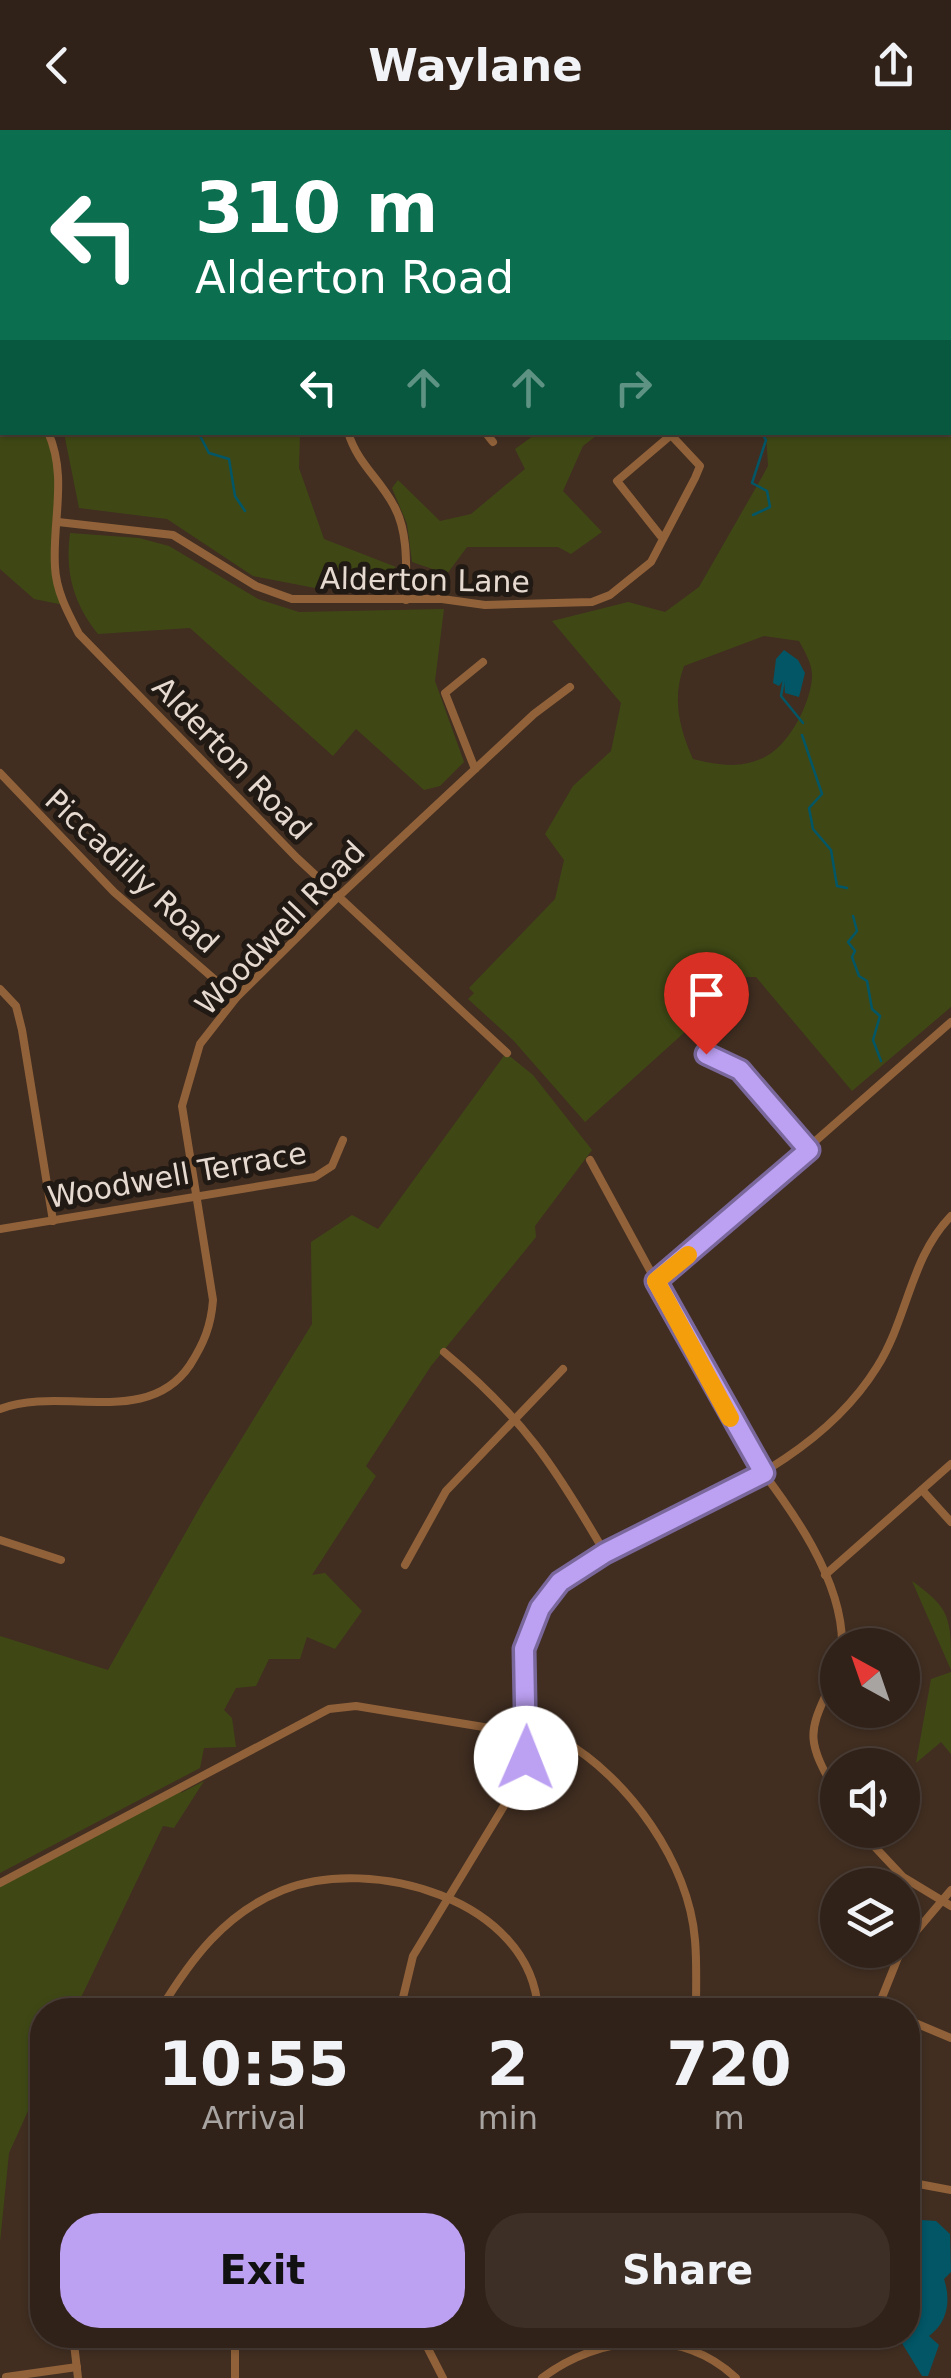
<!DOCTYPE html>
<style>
:root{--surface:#312219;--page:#3d2f26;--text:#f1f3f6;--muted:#a8a4a2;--line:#4c3f38;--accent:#bca0f2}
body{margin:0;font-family:"DejaVu Sans",sans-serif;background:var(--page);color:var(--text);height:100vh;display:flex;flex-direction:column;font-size:38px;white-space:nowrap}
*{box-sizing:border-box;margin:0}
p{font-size:32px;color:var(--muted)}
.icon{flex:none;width:55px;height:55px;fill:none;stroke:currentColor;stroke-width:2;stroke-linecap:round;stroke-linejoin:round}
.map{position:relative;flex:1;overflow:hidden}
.details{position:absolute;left:30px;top:1868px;width:890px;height:350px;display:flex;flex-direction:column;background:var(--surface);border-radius:40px;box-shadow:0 2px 8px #0004,0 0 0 2px var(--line)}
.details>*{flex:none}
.banner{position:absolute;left:0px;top:0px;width:952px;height:305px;box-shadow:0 2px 8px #0004,0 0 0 2px var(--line);background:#0b6e4f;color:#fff;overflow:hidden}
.needle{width:65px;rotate:320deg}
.controls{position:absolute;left:820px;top:1498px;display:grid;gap:20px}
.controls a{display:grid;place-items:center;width:100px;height:100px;border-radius:50%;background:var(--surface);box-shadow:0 2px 8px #0004,0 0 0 2px var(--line);font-size:50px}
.pin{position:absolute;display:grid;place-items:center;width:85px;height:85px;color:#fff;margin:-102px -42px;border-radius:50% 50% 50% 0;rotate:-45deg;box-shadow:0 0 10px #0007}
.pin .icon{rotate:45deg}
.me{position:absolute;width:110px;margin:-55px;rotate:1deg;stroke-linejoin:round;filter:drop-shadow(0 0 8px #0008)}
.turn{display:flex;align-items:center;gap:35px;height:210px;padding:0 30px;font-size:45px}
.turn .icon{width:130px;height:130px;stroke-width:2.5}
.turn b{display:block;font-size:70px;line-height:85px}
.lanes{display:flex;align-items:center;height:95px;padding:0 30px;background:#0003;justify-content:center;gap:50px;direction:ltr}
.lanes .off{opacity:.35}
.eta{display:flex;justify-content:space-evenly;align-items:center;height:170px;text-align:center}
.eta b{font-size:60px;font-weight:800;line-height:70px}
.action{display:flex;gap:20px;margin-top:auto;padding:20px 30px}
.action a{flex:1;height:115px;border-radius:40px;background:var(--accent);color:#111;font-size:40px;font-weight:800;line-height:115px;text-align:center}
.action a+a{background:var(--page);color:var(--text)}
header{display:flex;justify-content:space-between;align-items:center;height:130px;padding:0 30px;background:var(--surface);font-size:45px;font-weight:800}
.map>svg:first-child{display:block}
.green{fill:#3f4815;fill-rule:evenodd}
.water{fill:#025666}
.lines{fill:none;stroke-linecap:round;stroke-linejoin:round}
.stream{stroke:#025666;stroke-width:2.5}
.minor{stroke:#91623a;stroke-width:8}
.motorway{stroke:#f3ae74;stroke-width:14}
.route-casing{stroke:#7a689d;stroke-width:25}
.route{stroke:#bca0f2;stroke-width:18}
.slow{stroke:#f59e0b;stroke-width:18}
.labels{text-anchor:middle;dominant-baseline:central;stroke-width:10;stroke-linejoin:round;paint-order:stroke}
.street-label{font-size:30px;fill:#e5d9d0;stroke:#211913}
</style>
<header><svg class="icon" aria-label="back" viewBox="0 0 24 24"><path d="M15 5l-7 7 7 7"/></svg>Waylane<svg class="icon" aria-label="share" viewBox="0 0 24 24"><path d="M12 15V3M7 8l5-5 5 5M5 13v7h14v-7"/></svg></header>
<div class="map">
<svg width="951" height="2248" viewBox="0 0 951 2248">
<rect width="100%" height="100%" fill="#412e21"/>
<!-- green -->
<g class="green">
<path d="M0,0H385L2,2V227Z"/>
<path d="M951,238V877L852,961L756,847H746L585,992L513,910L468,869L474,863L469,858L555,769L564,730L545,704L573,656L611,621L621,573L552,491L628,472L665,482L699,457L762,347L768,336L766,303L950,302ZM764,506L799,511C805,522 813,535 812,548C810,575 788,617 763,628C739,639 718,635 693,629C679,598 672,568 684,536Z"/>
<path d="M0,245L2,302L48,303C65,359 49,417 64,475L34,469L0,439Z"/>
<path d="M64,303H300L299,338L324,409L396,437L383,447L402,457L315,458L253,446L167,389L79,378Z"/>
<path d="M537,303H600L583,316L563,361L602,402L571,424L558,417H467L447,444L412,432L407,394L392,358L398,350L440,391L471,384L525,339L515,319Z"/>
<path d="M70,403L139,408L169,416L258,469L299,482L444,479L435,551L464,632L440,656L424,660L356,599L333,626L190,498L98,504C73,473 65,442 70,403Z"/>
<path d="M506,923L533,945L592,1020L535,1096L536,1107L431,1236L366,1336L376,1346L312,1445L325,1443L362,1481L335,1519L307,1507L300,1529H269L256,1556L236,1558L224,1580L232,1588L236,1617L204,1618L200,1638L0,1743V1506L108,1540L204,1370L312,1194L311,1112L352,1085L378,1099Z"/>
<path d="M912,1451C951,1479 951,1488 951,1540Z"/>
<path d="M951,1542V1624L941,1612L916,1633L931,1549Z"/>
<path d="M204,1651L174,1698L163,1696L75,1880H42V1950L9,2023L0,2112V1755L183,1657L181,1663Z"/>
</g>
<!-- water -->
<g class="water">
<path d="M784,520L798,530L805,543L799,567L785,563L784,549L779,556L773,553L776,529Z"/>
<path d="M922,2090L936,2091L950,2104L951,2142L944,2149C951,2170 948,2192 929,2206L939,2215L928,2246H922L897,2205H908V2134L915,2122L910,2110L913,2097Z"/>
</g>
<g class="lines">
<!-- stream -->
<g class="stream">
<path d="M950,40H951"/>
<path d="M198,302L209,323L229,329L235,366L245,381"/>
<path d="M753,385L770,377L767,361L752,353L766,310L761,302"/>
<path d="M784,549L781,566L803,593"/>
<path d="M802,605L822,664L809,678L813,699L831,720L837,756L847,758"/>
<path d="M853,786L857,801L848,812L855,821L852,827L859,846L867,851L872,879L880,886L873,910L881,931"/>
</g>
<!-- minor -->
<g class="minor">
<path d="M0,245L2,247"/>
<path d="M48,302C68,347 52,391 55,437C56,461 68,483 79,504L297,728L507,923"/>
<path d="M348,302C357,333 380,349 394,376C409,403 406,440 406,470"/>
<path d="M485,302L493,312"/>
<path d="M58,392L173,405L256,456L292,469H442L485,475L592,472L610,465L651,432L695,348L700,336L671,305L617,351L663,409"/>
<path d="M475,639L445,563L483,532"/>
<path d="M0,643L114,762L236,868"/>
<path d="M0,859L16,876L22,900L53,1091"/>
<path d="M706,924L740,940L809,1020"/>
<path d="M590,1030L752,1328C791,1378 843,1450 842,1515"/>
<path d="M0,1099L315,1047L332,1036L343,1010"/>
<path d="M656,1151L951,892"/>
<path d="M444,1222C523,1288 554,1335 605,1423"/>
<path d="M0,1279C61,1255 147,1299 190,1235C204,1213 211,1196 213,1170L182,976L200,914L236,868L338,767L534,584L570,557"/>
<path d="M922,1360L951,1392"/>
<path d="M0,1410L61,1430"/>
<path d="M405,1435L446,1361L563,1239"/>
<path d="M825,1445L951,1334"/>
<path d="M838,1537C812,1600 799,1601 838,1665"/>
<path d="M859,1700L903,1747L951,1776"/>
<path d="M0,1753L329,1579L356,1576L562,1610C628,1647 689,1733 695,1810C697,1833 696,1857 696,1880"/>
<path d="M902,1818L951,1760"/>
<path d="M160,1880C191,1829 225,1783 283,1760C371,1725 531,1769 538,1880"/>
<path d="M400,1880L413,1826L513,1661L526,1629L527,1583L521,1537L529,1500L561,1452L581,1437C682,1377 811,1343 877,1237C908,1188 910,1128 951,1086"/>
<path d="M877,1880L901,1820"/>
<path d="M908,1890L951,1908"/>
<path d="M908,2052L951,2060"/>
<path d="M73,2205L78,2248"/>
<path d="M235,2205V2248"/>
<path d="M421,2205L443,2248"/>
<path d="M582,2205L589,2221"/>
<path d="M6,2247L77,2237"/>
<path d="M542,2248C599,2205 681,2196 736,2248"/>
</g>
<!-- motorway -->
<g class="motorway">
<path d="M672,0L675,2"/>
<path d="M725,0L728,2"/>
<path d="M950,164H951"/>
<path d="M950,199L951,200"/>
</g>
</g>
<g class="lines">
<!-- route casing -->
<g class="route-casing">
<path id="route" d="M526,1628L524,1519L540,1478L560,1452L605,1423L764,1343L656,1151L809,1020L740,940L706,924"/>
</g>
<!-- route -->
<use href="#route" class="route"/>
<!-- slow -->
<path class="slow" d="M688,1125L656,1151L730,1288"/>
</g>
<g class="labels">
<!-- street labels -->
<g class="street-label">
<text transform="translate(425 450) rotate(1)">Alderton Lane</text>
<text transform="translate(232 628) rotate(46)">Alderton Road</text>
<text transform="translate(132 741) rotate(43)">Piccadilly Road</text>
<text transform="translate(280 798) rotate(-46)">Woodwell Road</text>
<text transform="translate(177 1045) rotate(-10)">Woodwell Terrace</text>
</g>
</g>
</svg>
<div class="controls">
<a><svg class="needle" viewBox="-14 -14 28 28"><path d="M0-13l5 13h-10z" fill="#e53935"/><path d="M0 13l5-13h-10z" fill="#a8a4a2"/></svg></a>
<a><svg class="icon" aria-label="sound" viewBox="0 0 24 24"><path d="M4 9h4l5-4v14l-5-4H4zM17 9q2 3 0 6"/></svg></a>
<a><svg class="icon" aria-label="layers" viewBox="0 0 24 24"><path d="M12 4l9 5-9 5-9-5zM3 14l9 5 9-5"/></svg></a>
</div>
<div class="pin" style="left:706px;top:924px;background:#d93025"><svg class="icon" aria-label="arrive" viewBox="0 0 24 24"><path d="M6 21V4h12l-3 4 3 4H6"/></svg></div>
<svg class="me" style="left:526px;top:1628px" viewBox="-20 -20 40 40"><circle r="19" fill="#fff"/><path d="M0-13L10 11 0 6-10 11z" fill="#bca0f2"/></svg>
<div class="banner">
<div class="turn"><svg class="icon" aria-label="left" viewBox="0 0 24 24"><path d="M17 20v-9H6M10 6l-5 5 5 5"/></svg><div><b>310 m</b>Alderton Road</div></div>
<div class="lanes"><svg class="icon" aria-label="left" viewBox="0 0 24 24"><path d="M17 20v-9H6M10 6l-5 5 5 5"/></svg><svg class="icon off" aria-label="ahead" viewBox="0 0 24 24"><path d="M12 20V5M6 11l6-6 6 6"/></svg><svg class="icon off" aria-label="ahead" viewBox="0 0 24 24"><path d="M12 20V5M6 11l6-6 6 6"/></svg><svg class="icon off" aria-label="right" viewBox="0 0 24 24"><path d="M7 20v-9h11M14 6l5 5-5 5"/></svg></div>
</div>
<section class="details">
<div class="eta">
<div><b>10:55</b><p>Arrival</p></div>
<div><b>2</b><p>min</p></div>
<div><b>720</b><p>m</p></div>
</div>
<div class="action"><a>Exit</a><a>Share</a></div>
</section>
</div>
